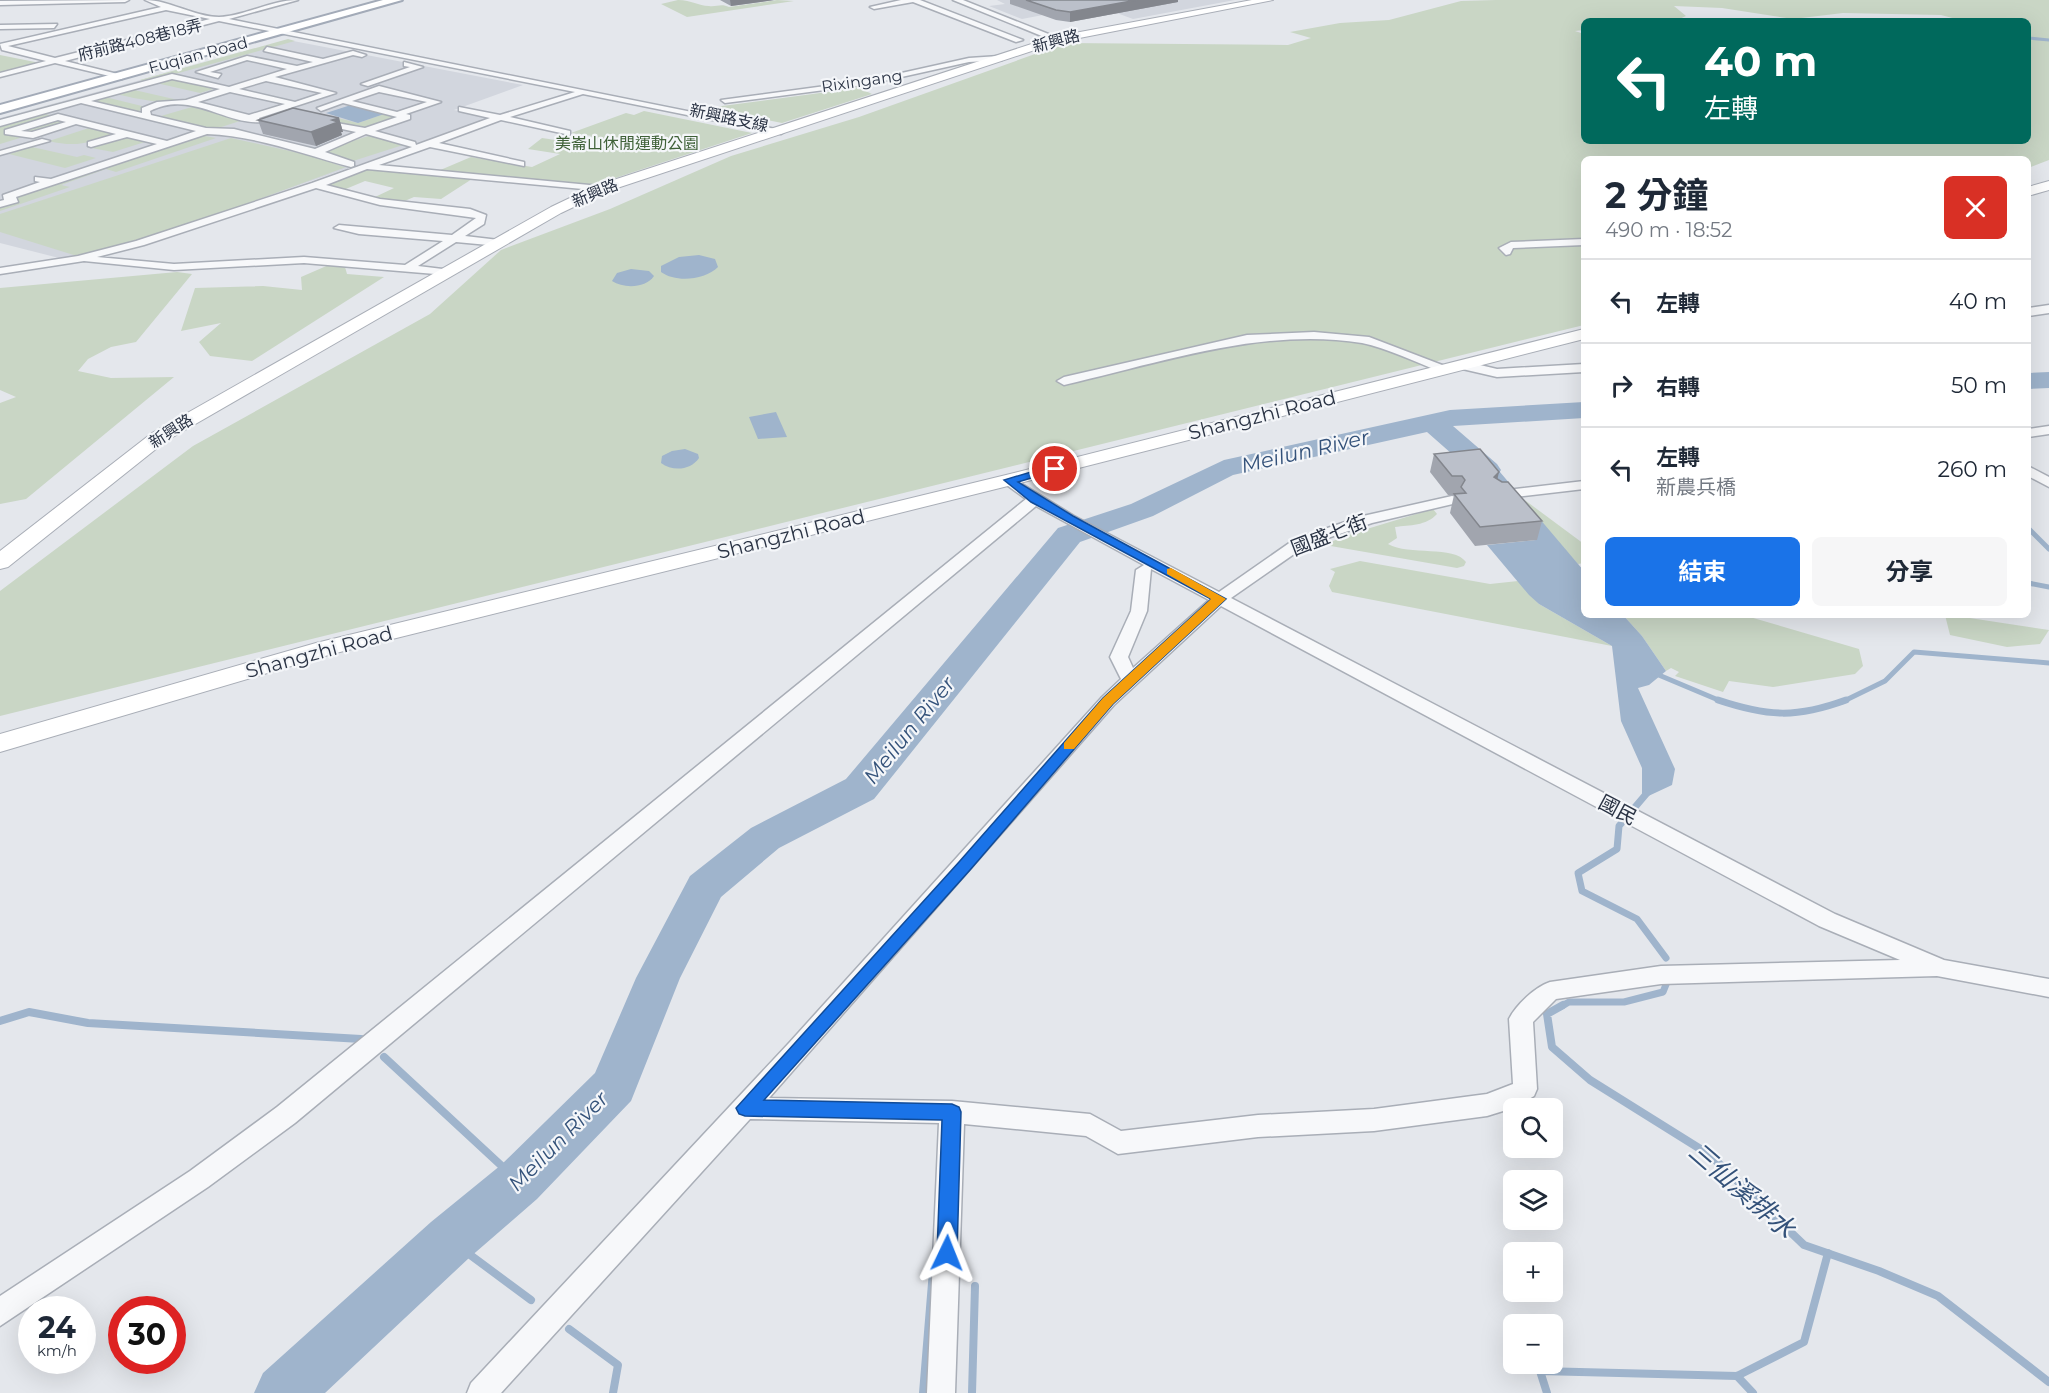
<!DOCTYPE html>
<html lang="zh-TW">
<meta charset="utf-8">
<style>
:root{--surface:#fff;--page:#f6f6f7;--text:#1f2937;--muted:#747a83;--line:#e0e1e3;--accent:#1a73e8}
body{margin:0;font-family:Montserrat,"Noto Sans TC",sans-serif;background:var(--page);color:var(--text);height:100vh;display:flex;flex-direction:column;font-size:22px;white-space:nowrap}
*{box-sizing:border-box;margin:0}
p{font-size:20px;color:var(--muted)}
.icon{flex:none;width:33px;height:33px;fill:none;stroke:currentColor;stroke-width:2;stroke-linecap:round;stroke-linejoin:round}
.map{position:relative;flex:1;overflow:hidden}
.panel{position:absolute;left:1581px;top:156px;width:450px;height:462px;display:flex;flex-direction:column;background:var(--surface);border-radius:9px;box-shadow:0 6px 24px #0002}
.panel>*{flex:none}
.guide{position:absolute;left:1581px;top:18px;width:450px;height:126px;border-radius:9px;box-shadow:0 6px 24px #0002;background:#00695c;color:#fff;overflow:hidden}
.buttons{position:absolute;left:1503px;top:1098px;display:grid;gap:12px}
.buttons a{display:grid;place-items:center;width:60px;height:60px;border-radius:9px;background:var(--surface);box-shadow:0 6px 24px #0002;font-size:30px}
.speed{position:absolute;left:18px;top:1296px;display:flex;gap:12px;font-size:30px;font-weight:700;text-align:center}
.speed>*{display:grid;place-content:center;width:78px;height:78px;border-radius:50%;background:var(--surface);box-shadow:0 6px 24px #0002;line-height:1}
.speed small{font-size:15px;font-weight:400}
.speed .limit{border:9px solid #d22;background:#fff;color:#111}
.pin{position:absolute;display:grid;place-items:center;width:51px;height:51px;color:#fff;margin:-26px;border:3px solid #fff;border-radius:50%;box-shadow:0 2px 6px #0007}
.me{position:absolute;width:66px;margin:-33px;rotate:2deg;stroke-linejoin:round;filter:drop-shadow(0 0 4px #0008)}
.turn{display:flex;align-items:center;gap:21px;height:126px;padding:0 24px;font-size:27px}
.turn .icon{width:78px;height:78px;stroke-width:2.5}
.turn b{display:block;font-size:42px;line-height:51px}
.round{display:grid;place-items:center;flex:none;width:63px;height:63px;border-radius:9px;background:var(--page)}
.head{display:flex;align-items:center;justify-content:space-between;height:102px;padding:0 24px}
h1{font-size:36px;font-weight:700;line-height:45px}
.action{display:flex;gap:12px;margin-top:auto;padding:12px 24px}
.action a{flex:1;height:69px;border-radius:9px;background:var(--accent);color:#fff;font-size:24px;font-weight:700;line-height:69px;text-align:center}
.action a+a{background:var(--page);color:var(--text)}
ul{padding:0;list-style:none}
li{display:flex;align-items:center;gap:18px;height:84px;padding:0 24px;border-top:2px solid var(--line)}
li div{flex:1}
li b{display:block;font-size:22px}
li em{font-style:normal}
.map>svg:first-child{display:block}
.built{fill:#d2d6de}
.green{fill:#c9d6c5;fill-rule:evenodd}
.water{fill:#9fb4cc}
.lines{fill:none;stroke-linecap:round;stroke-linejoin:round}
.stream-far3{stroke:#9fb4cc;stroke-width:3}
.stream-far2{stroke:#9fb4cc;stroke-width:5}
.stream-far1{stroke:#9fb4cc;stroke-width:7}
.stream{stroke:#9fb4cc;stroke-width:8}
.river{fill:#9fb4cc;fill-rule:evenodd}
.street-casing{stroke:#a9aeb7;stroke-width:3}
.secondary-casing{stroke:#a9aeb7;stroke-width:2}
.primary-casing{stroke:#a3abb8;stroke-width:4}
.street{fill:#f7f8fa;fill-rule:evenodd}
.secondary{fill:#fff;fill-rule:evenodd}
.primary{fill:#fff;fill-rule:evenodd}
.wall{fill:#a1a5ae}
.shaded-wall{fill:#83868d}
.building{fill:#bbc0ca;stroke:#83868d;stroke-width:1.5}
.route{fill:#1a73e8;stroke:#114b97;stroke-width:1.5}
.slow{fill:#f59e0b}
.labels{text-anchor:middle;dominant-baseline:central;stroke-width:4.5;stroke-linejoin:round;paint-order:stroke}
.far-street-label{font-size:16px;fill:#2b3445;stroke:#f4f6f9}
.far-park-label{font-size:16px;fill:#3f6138;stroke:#f4f6f9}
.street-label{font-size:20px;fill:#2b3445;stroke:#f4f6f9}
.water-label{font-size:21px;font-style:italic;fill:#34527a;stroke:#f4f6f9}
.near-water-label{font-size:26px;font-style:italic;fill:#34527a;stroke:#f4f6f9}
</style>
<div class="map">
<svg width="2049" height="1393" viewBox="0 0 2049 1393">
<rect width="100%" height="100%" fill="#e4e7ec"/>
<!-- built -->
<g class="built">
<path d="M997,0H1235L1133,19L1095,5L1022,19L989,6L1005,4Z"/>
<path d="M288,40L523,85L454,110L493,118L149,237L63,259L0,243V118Z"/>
</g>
<!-- green -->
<g class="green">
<path d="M678,0C692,0 698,6 709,6C717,7 721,3 729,7L777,0L794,1L687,17L661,4Z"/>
<path d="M1496,0H2049V160L2028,168V159H1584V325L0,716V591L193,446L430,314L501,250L610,209L731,156L859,117L1066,43L1288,45L1311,38L1290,32L1340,23L1389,20L1461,1ZM1674,6L1722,8L1793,19L1843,13L1941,15L1964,21H2028V141H1584V34L1575,31L1584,30V21H1675L1686,16Z"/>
<path d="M288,39L295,41L146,82L140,80Z"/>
<path d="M0,55L40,63L0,73Z"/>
<path d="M174,76L220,87L200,93L152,82Z"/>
<path d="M853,85L872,94L782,123L707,108L850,89Z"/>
<path d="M130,89L178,100L188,98C163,106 140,99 115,94Z"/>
<path d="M101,96L146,107L137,112L87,100Z"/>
<path d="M74,99L42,113L73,122L0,144V119Z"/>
<path d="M192,107L243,120L212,130L161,116Z"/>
<path d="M644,111L752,133L591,186L438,171L471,157L532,167L560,154L528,149L542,138L576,143L592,136L571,133L626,113L634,115Z"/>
<path d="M318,113L358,123L387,113L403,116L360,130L306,117Z"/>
<path d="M92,127L117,134C90,142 77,148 49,141Z"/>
<path d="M125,135L148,141L113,152L86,147Z"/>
<path d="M200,135L216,138L116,172L106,169L61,185L70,187L0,211V205L18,199L11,196Z"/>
<path d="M372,135L403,145L350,162L319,151Z"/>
<path d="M231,138L308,155L344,167L349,166L156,237L80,257L0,232V214Z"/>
<path d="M32,147L77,157L84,155L96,158L65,168L9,154Z"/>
<path d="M368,168L472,179L441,199L414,197L400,203L359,194L375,197L394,188L365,181L341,191L327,183Z"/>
<path d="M331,264L345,267L347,274L384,277L252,361L210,356L199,342L221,323L181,331L195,288L263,286L302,290L301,277Z"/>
<path d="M177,272L192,274L136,342L111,347L88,359L78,371L111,378L174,377L26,499L0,504V403L16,397L0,390V288Z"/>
<path d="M1522,498L1584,544V563L1578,564L1529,510Z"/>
<path d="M1433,509L1437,514C1426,526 1410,525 1395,527L1397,538L1388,544C1409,556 1454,545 1466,562L1464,566L1457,568L1325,545L1303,555C1344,533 1389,523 1433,509Z"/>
<path d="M1360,561L1490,584L1518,581L1539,604L1612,646L1332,592L1329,586L1335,572L1330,569Z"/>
<path d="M1623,615H1743L1859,649L1863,666L1855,674L1773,687L1729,681L1723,692L1675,676L1679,672L1671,668L1666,671L1642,636Z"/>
<path d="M1945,615H1950L2049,630L2040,644L2007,647L1950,635Z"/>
</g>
<!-- water -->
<g class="water">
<path d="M354,104L387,113L358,123L326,113Z"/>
<path d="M699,255L715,259L718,267C705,280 676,283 661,272V266L679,257Z"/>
<path d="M631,269L649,271L654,276C646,288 624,289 612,281L617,273Z"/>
<path d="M776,412L787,437L758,439L749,417Z"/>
<path d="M685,449L698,454L699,458C691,470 673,472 661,463L662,456L672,451Z"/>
<path d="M1475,465H1494L1584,571V615H1623L1642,636L1666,671L1649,685L1638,688L1675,769L1672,785L1642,799V768L1621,721L1612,646L1539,604L1529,595L1487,545L1536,540Z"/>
</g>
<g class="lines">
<!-- stream-far3 -->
<path class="stream-far3" d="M2028,38L2049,40"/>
<!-- stream-far2 -->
<g class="stream-far2">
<path d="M2028,528L2049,549"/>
<path d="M2028,583L2049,587"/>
<path d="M1654,673L1723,702"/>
<path d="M1842,702L1885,681L1914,652L2049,663"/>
</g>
<!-- stream-far1 -->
<g class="stream-far1">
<path d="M1718,700C1769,717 1797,718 1846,700"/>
<path d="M1647,793L1619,826L1617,849L1578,873L1582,891L1637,919L1666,958"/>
<path d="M1560,1007L1569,1002H1624L1663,992L1667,982"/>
</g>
<!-- stream -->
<g class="stream">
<path d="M1563,1005L1547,1014L1552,1047L1590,1080L1710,1155L1804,1245L1879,1271L1938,1296L2049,1382"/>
<path d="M0,1021L29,1012L88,1023L361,1039"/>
<path d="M384,1057L519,1182"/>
<path d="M450,1240L531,1300"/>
<path d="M569,1329L618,1365L613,1393"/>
<path d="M1737,1376L1753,1393"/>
<path d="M923,1393L933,1271"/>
<path d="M972,1393L975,1286"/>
<path d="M1547,1393L1540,1371L1737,1376L1804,1342L1828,1253"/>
</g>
<!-- river -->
<g class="river">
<path d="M2049,372V388L2028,389V373Z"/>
<path d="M1584,402V418L1453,426L1497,464L1501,470L1497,476L1487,479L1477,476L1427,432L1233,475L1153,516L1080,542L874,799L779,848L721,897L680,978L631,1101L537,1199L469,1258L325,1393H254L263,1373L431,1222L501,1165L595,1073L636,978L690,876L751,828L846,779L1058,528L1131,504L1224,460L1450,410Z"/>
</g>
<!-- street casing -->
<g class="street-casing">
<g id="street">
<path d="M129,0L125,2L0,5V1Z"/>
<path d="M145,0C170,0 194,17 219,17C245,16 271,0 298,0L229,19L786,131L781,134L583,94L510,117L570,131V135L501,120L439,143L524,162V166L430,147L379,165L600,186L605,189L604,191L367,169L326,185L380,199L470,209L486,215L484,224L465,236L499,240L504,243L499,246L456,242L418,266L451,270V274L447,275L304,263L174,270L84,261L0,274V268L78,256L136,241L312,183L412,147L366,134L325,152L354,162V166L351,167C303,154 257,136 207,134L16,197L18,202L0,207V201L4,200L3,195L40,182L35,181V177L51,179L157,144L127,137L91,147L88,146V142L116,134L76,124L33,138L5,134V130L58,114L167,141L196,131L81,103L0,126V120L172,74L229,87L287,69L247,60L210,72L221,74L218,78L196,72L247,56L297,66L313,62L264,51L267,47L323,59L353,51L366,55L362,57L353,55L275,77L336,93L259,118L261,122C225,125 191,90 150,111L151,115L206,128L234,129L315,149L356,132L314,123V119L365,128L397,117L343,103L321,111L317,108L379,86L441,102L406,114L410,115V119L375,131L415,142L416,145L490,118L459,111V107L500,115L575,92L219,21L65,61L122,75V79L55,63L0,77V73L46,61L2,50L0,44L161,7ZM166,10L210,19L55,58L8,46ZM172,79L220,89L186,100L157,102L142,108V113L91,101ZM266,81L322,93L295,102L239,89ZM230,92L285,104L249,115L198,102ZM379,92L427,102L397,112L352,101ZM58,120L66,122L32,132L21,131ZM316,188L380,205L476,218L452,235L339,225L334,228L359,234L443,241L405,265L304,257L174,264L97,257L144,245Z"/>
<path d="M901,0H920L1023,40L1016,42L913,2L874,9L870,7Z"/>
<path d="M953,0H963L1061,39L1054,41Z"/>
<path d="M57,24L54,28L0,29V25Z"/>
<path d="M999,56L1002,60L969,62L870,84L725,103L721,100L870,80L969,58Z"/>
<path d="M404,62L423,67L368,86L361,84L410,67L404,66Z"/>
<path d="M42,139L50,141L0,155V151Z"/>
<path d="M1584,239V245L1513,248L1510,254L1506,255L1499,248L1511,242Z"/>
<path d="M2049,305V313L2028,316V308Z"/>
<path d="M1314,332L1369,337L1450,368L1449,371H1439C1415,362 1387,348 1362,343C1262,327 1160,363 1064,385L1057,381L1064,377L1247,335Z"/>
<path d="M1463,361L1497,369L1584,364V372L1497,377L1458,368L1457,365Z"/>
<path d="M2049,426V434L2028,437V429Z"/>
<path d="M2028,466L2049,477V487L2028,476Z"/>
<path d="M1009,476L1074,516L1219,592L1295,539L1363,516L1452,496L1457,497L1459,500L1457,503L1372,523L1307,545L1231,598L1835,914L1944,960L2049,979V997L1937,976L1661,984L1556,999L1533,1022L1537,1089L1534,1096L1516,1107L1487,1116L1374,1131L1258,1137L1118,1154L1086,1136L964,1124L955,1393H927L939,1123L750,1119L501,1393H467L471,1383L789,1043L1102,697L1121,679L1110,657L1131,611L1136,570L1144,565L1036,506L295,1123L208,1187L0,1326V1296L190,1171L277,1107L1026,499L1004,483L1002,480L1004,477ZM1151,569L1209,600L1133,668L1128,657L1147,611ZM1221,606L1819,926L1900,960L1661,966L1550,982C1535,987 1516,1005 1509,1019L1513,1084L1487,1094L1374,1109L1258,1115L1121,1131L1090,1114L952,1101L769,1098L1114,705Z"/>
<path d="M1584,481V489L1498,499L1491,495L1498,491Z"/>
</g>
</g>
<!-- secondary casing -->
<g class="secondary-casing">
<g id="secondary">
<path d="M1252,0H1273L1059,42L605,192L561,213L166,441L8,567L0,569V551L152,433L551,207L595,186L1053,37Z"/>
<path d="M2049,181V190L2028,196V187Z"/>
<path d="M1584,329V339L1016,484L332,654L0,752V734L316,643L1006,475Z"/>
</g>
</g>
<!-- primary casing -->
<g class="primary-casing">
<path id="primary" d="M383,0H402L0,113V105Z"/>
</g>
<!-- street -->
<use href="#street" class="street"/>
<!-- secondary -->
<use href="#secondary" class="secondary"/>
<!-- primary -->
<use href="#primary" class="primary"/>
</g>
<!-- wall -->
<g class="wall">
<path d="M720,0H774L731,6Z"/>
<path d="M1010,0H1178V2L1070,22L1056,20L1010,4Z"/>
<path d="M339,118L343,132H341L342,135L316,146L263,134L258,120Z"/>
<path d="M1434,454L1497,479L1542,521L1537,540L1475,546L1450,513L1454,495H1448L1430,472Z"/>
</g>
<!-- shaded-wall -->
<g class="shaded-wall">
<path d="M730,0H774L731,6Z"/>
<path d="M1137,0H1178V2L1070,22V12Z"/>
<path d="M339,118L343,132H341L342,135L316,146L311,132L332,120Z"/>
<path d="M1499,472L1495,490L1494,477Z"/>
</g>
<!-- building -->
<g class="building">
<path d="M1026,0H1137L1070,12L1056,10Z"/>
<path d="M293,108L339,118L332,120L338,122L311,132L258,120Z"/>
<path d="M1480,449L1499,472L1494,477L1502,482H1508L1542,521L1480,527L1454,494L1466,493L1461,487L1465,480L1462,476H1452L1434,454Z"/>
</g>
<!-- route -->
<path class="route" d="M1051,466L1061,469L1018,482L1073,516L1226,599L1113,704L970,870L764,1100L952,1104L959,1107L961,1112L957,1253L954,1260L947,1263L940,1260L937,1253L942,1120L745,1116L739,1114L736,1108L959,862L1103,698L1211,599L1031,502L1004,480Z"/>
<!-- slow -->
<path class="slow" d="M1171,568L1226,599L1113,704L1074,749H1064V743L1103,698L1211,599L1167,574V569Z"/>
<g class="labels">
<!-- far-street labels -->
<g class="far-street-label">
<text transform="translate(140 40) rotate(-14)">府前路408巷18弄</text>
<text transform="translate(1056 41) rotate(-15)">新興路</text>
<text transform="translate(198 55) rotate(-15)">Fuqian Road</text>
<text transform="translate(862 81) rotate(-8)">Rixingang</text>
<text transform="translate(729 118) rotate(12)">新興路支線</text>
<text transform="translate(595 193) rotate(-23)">新興路</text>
<text transform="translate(171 431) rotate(-33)">新興路</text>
</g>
<!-- far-park labels -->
<g class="far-park-label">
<text x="627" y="143">美崙山休閒運動公園</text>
</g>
<!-- street labels -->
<g class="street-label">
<text transform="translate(1262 415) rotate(-14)">Shangzhi Road</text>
<text transform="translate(791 534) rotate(-14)">Shangzhi Road</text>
<text transform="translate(1329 535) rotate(-21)">國盛七街</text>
<text transform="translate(319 652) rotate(-15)">Shangzhi Road</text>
<text transform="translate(1618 810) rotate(28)">國民</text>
</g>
<!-- water labels -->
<g class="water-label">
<text transform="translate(1305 451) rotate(-13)">Meilun River</text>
<text transform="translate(909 730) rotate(-51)">Meilun River</text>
<text transform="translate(558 1141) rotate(-45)">Meilun River</text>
</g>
<!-- near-water labels -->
<g class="near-water-label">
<text transform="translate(1742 1190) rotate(41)">三仙溪排水</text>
</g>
</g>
</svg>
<div class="buttons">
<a><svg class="icon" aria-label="search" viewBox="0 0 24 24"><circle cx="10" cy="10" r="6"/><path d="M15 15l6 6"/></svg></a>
<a><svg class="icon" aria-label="layers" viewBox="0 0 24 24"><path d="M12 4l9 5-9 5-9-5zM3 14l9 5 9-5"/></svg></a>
<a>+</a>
<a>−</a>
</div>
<div class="speed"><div>24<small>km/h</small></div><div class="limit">30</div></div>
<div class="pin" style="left:1055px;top:469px;background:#d93025"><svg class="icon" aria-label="arrive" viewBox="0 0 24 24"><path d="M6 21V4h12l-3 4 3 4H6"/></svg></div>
<svg class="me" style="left:947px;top:1253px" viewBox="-20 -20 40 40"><path d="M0-17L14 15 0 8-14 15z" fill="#1a73e8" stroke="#fff" stroke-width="4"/></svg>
<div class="guide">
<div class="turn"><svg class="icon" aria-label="left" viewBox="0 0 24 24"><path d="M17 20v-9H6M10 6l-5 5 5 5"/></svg><div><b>40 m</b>左轉</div></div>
</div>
<section class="panel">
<div class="head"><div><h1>2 分鐘</h1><p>490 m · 18:52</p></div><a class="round" style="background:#d93025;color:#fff"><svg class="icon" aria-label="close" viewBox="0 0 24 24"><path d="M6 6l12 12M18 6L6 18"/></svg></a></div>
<ul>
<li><svg class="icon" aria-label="left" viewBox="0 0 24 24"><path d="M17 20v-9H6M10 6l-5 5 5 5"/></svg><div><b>左轉</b></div><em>40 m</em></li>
<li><svg class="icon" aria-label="right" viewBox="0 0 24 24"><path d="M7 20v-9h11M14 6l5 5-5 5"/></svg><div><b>右轉</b></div><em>50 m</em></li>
<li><svg class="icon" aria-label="left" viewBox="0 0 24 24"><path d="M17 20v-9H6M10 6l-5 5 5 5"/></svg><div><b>左轉</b><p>新農兵橋</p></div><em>260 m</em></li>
</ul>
<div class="action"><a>結束</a><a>分享</a></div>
</section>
</div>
